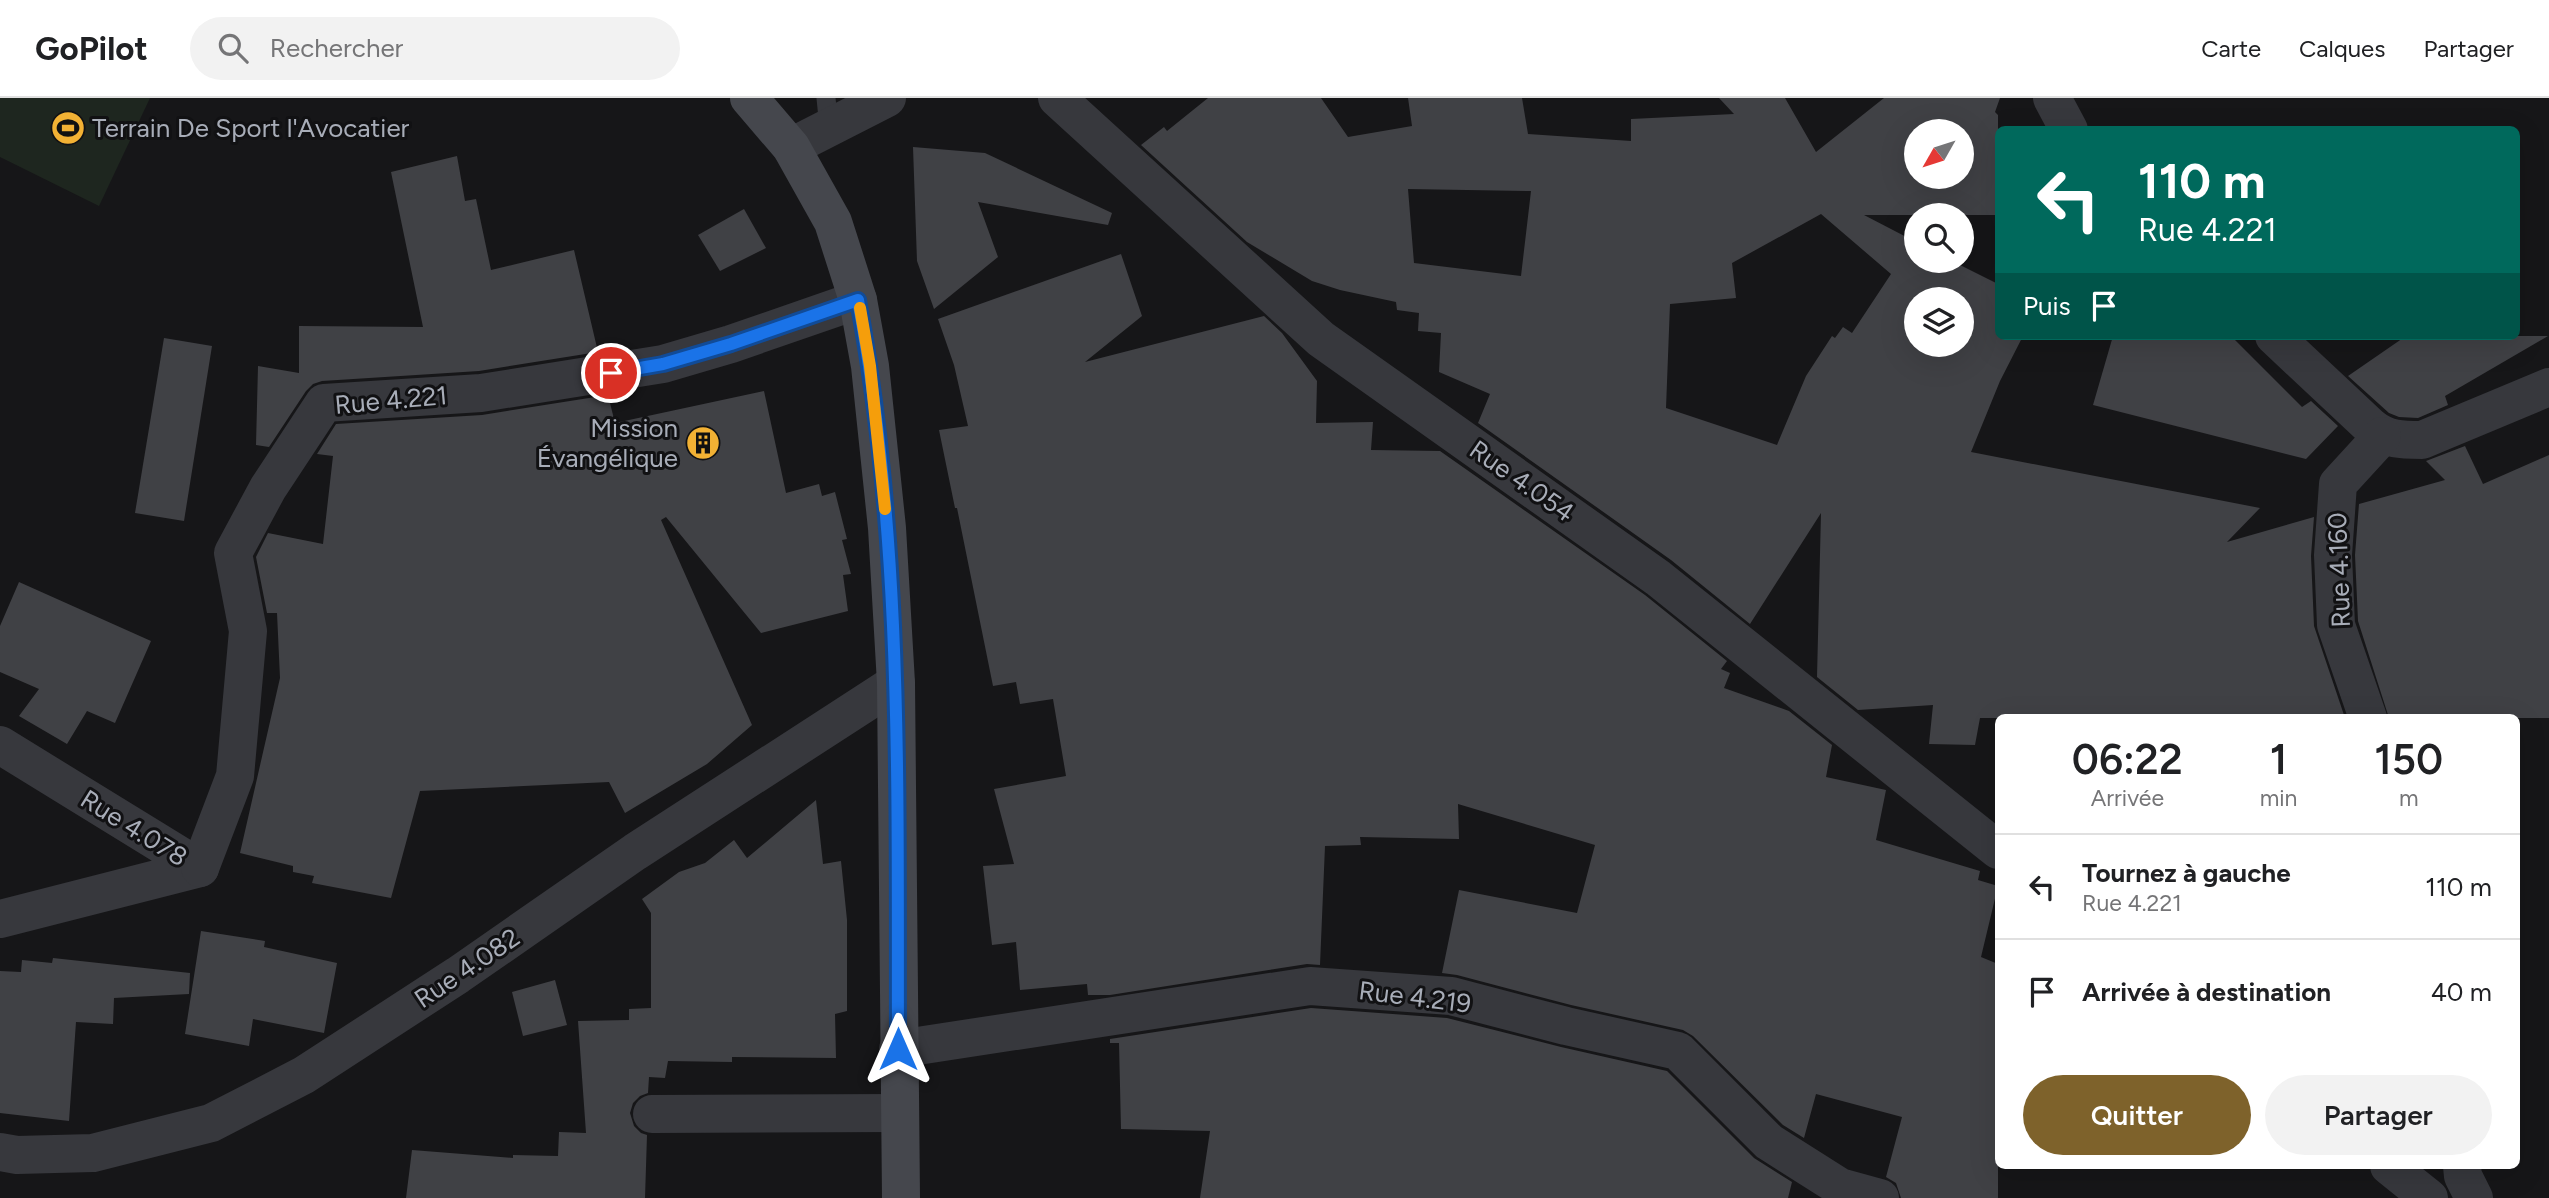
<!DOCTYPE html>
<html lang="fr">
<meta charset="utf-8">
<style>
:root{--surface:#fff;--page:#f2f2f2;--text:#202124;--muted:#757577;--line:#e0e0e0;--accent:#7e622b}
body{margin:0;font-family:Figtree,sans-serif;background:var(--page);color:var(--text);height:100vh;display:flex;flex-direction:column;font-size:26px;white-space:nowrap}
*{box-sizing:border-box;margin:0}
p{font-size:23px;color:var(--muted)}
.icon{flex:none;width:38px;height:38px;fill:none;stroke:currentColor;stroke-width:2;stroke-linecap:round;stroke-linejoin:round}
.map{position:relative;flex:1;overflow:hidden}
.panel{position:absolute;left:1995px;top:616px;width:525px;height:455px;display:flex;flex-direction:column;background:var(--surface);border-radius:10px;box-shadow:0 7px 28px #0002}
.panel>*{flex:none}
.banner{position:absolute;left:1995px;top:28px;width:525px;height:214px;border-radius:10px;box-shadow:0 7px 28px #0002;background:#00695c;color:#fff;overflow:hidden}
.needle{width:46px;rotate:231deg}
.controls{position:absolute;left:1904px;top:21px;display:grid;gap:14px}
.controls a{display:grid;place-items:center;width:70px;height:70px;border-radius:50%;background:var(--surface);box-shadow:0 7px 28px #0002;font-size:35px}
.pin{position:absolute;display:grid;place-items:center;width:60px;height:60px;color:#fff;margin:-30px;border:4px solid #fff;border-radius:50%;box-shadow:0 2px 7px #0007}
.me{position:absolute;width:77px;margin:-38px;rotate:0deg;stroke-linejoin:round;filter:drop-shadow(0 0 5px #0008)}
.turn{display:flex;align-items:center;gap:24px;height:147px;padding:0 28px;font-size:32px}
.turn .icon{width:91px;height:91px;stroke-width:2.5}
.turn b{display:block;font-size:49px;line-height:60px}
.then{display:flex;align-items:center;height:66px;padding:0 28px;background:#0003;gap:14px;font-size:26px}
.eta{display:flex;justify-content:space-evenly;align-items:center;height:119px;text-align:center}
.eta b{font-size:42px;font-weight:600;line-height:49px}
.button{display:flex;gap:14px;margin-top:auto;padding:14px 28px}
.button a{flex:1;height:80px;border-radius:42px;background:var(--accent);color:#fff;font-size:28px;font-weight:600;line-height:80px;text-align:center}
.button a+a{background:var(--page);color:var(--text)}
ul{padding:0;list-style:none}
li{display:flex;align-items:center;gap:21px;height:105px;padding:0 28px;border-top:2px solid var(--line)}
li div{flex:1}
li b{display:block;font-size:26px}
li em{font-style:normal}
header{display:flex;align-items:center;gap:42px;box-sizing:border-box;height:98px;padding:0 35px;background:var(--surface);border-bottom:2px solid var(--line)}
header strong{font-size:33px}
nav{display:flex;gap:38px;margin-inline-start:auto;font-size:24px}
.search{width:490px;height:63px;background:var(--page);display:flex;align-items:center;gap:18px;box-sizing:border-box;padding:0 24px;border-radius:38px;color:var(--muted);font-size:26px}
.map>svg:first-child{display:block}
.green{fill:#1e261f}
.building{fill:#404145;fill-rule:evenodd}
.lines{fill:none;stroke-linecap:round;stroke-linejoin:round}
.lane{stroke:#37383d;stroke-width:19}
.street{stroke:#37383d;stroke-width:38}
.secondary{stroke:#45474d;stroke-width:38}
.route-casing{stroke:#114b97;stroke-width:18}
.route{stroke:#1a73e8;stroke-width:12}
.slow{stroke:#f59e0b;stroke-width:12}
.labels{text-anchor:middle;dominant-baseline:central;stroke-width:6;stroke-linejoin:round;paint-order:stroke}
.poi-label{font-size:26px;fill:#a8adb8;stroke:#111113;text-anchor:start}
.street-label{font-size:26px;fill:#a8adb8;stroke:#111113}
</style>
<header>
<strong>GoPilot</strong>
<div class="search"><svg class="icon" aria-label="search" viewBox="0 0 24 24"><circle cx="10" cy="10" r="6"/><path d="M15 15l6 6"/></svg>Rechercher</div>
<nav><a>Carte</a><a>Calques</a><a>Partager</a></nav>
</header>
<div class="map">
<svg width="2549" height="1100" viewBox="0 0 2549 1100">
<rect width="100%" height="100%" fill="#161618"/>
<!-- green -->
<path class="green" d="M0,0H150L99,108L0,59Z"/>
<!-- building -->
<g class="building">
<path d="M1208,0H1321L1348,39L1412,28L1408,0H1522L1528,36L1631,43V21L1734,16L1719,0H1785L1816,54L1884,0H2000L1995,14L1998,17V117H1864L1916,144V163H1952L1998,186V238H2023L2000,283L1971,354L2260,410L2227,444L2314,419L2311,458L2314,528L2345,620H1980L1975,647L1929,646L1933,607L1858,612L1817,579L1821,415L1750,526L1671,462L1478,325L1490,296L1439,274L1441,235L1418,233L1419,215L1397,212L1396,204L1340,192L1312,183L1247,144L1141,47L1164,29L1167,33ZM1916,33H1962V79H1916ZM1408,91L1531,93L1521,178L1414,165ZM1821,116L1891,176L1852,235L1843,229L1835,240L1832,238L1806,278L1777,347L1666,310L1670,206L1736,200L1732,165ZM1916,201H1962V247H1916Z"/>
<path d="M913,49L985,55L1112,115L1108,127L978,104L998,159L934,211L917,163Z"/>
<path d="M457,58L465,103L476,101L491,172L574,152L598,254L479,273L322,283L313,286L306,293L269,349L256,347L258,268L299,275V228L423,229L391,74Z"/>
<path d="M744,111L766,150L720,173L698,137Z"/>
<path d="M1121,156L1142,218L1085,264L1264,218L1282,235L1317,283L1316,325L1373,324L1371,352L1440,353L1645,497L1727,563L1721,571L1730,575L1724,590L1789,613L1832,647L1826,679L1886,692L1876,742L1980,773L1978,782L1998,788L1981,859L1998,866V1100H1901L1896,1085L1886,1079L1902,1019L1816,996L1804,1040L1783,1027L1693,938L1683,932L1571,907L1457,877L1442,875L1459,792L1577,815L1595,747L1458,706L1459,741L1360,739L1361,747L1325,748L1320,867L1307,866L1110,897H1088L1087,886L1020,892L1016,844L992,847L983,768L1014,766L994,691L1066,678L1053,601L1020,606L1016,584L993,588L957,410H955L939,332L968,328L954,267L938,221Z"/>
<path d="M2113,238H2231L2302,309L2311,303L2338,328L2306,361L2093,307Z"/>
<path d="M2406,238H2548L2445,298L2448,307L2418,320L2399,319L2389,315L2348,278Z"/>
<path d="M164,240L212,248L184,423L135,415Z"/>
<path d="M764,293L786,395L819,386L822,398L835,394L847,441L842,442L851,476L843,477L848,513L761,535L666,419L661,422L752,627L707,666L625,715L609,684L420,693L391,800L312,785L314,778L293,774V768L240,755L280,580L277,515H267L256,459L268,435L323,446L333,358L317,356L336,326L482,317L608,297L615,325Z"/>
<path d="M2465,348L2483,386L2549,357V620H2389L2358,523L2355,457L2359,406L2445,382L2426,363Z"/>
<path d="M19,484L151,543L115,625L87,613L67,646L19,618L39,591L0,574V528Z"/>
<path d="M816,702L823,766L841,763L847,822V913L835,916L836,960L732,959V964L668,963L665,980L649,979L648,995L640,998L633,1005L630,1015L634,1028L641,1035L647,1037L645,1100H406L412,1052L513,1060V1057L558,1058L559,1034L586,1035L578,923L629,922V911L651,910V815L642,801L679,774L705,765L734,742L747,760Z"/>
<path d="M201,833L265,843L264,849L337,865L324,935L253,921L249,948L185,936Z"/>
<path d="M53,860L190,875L189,896L114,900L113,926L76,924L69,1023L0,1015V873L21,874L22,862L52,865Z"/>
<path d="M555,882L567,927L523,938L512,894Z"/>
<path d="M1311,910L1447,920L1561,949L1667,973L1754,1060L1792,1084L1788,1100H1200L1210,1033L1121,1031L1119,945H1110V941Z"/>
</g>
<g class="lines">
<!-- lane -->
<path class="lane" d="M826,0L829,30"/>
<!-- street -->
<g class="street">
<path d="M1057,0L1321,241L1658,480L1998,752"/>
<path d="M2052,0L2069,32"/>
<path d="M791,49L887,0"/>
<path d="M2274,238L2371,329C2387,342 2402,342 2422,342L2549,289"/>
<path d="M2368,620L2336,527L2333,457L2338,386L2382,338"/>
<path d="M0,647L200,770L0,821"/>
<path d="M200,770L235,678L248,533L233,455L268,390L324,305L481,295L663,266L731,246L858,202"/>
<path d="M898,951L1310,888L1451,898L1566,928L1678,953L1769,1044L1840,1089L1880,1100"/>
<path d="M652,1016L900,1015"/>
<path d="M0,1054L17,1057L93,1055L211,1025L304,977L458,877L635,754L896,585"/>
<path d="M2389,1068L2429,1100"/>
<path d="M2462,1068L2463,1078L2474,1100"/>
</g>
<!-- secondary -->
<path class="secondary" d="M749,0L791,49L833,124L858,202L870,268L887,430L896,585L901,1100"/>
</g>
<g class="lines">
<!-- route casing -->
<g class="route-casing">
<path id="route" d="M611,275L663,266L731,246L858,202C904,449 897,702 898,951"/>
</g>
<!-- route -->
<use href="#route" class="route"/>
<!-- slow -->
<path class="slow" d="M860,210L870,268L885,411"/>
</g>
<!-- icons -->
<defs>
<g id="stadium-disc" transform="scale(1.75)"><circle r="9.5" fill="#f2b134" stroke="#111113"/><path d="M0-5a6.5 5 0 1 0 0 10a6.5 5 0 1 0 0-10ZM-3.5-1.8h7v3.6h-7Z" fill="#111"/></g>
<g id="building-disc" transform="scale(1.75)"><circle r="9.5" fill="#f2b134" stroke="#111113"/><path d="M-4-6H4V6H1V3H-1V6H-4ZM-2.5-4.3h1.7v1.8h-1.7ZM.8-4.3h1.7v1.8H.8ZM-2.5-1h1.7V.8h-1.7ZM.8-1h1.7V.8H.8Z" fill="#111"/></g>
</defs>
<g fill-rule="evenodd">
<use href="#stadium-disc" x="68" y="30"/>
<use href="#building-disc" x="703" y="345"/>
</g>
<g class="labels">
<!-- poi labels -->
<g class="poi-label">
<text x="92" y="30">Terrain De Sport l'Avocatier</text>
<text x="678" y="330" text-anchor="end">Mission<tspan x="678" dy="30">Évangélique</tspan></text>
</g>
<!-- street labels -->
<g class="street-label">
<text transform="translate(391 302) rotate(-5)">Rue 4.221</text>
<text transform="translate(1522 383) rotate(35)">Rue 4.054</text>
<text transform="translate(2339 472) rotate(-92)">Rue 4.160</text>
<text transform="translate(134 730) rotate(32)">Rue 4.078</text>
<text transform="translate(467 870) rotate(-34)">Rue 4.082</text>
<text transform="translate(1415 899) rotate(7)">Rue 4.219</text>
</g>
</g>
</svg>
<div class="controls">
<a><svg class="needle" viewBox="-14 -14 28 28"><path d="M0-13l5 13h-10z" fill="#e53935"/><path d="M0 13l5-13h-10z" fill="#757577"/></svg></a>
<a><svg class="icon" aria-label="search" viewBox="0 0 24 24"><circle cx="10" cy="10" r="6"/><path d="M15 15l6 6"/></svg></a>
<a><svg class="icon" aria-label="layers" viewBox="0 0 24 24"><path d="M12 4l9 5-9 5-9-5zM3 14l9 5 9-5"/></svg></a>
</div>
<div class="pin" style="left:611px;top:275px;background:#d93025"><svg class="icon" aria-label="arrive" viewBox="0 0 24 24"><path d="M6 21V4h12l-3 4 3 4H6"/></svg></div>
<svg class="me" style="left:898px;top:951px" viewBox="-20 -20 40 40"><path d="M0-17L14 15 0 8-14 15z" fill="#1a73e8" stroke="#fff" stroke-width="4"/></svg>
<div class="banner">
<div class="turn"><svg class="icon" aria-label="left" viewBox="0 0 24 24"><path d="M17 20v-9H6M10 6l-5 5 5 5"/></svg><div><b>110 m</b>Rue 4.221</div></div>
<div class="then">Puis<svg class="icon" aria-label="arrive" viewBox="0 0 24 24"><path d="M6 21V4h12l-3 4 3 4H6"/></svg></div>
</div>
<section class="panel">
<div class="eta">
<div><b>06:22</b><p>Arrivée</p></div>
<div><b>1</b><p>min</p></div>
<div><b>150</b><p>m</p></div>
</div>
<ul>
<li><svg class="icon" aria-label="left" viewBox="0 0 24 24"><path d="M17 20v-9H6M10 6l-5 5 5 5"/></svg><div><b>Tournez à gauche</b><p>Rue 4.221</p></div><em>110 m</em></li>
<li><svg class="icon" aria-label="arrive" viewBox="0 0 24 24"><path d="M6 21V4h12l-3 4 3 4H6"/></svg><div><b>Arrivée à destination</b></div><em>40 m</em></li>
</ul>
<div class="button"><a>Quitter</a><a>Partager</a></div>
</section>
</div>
